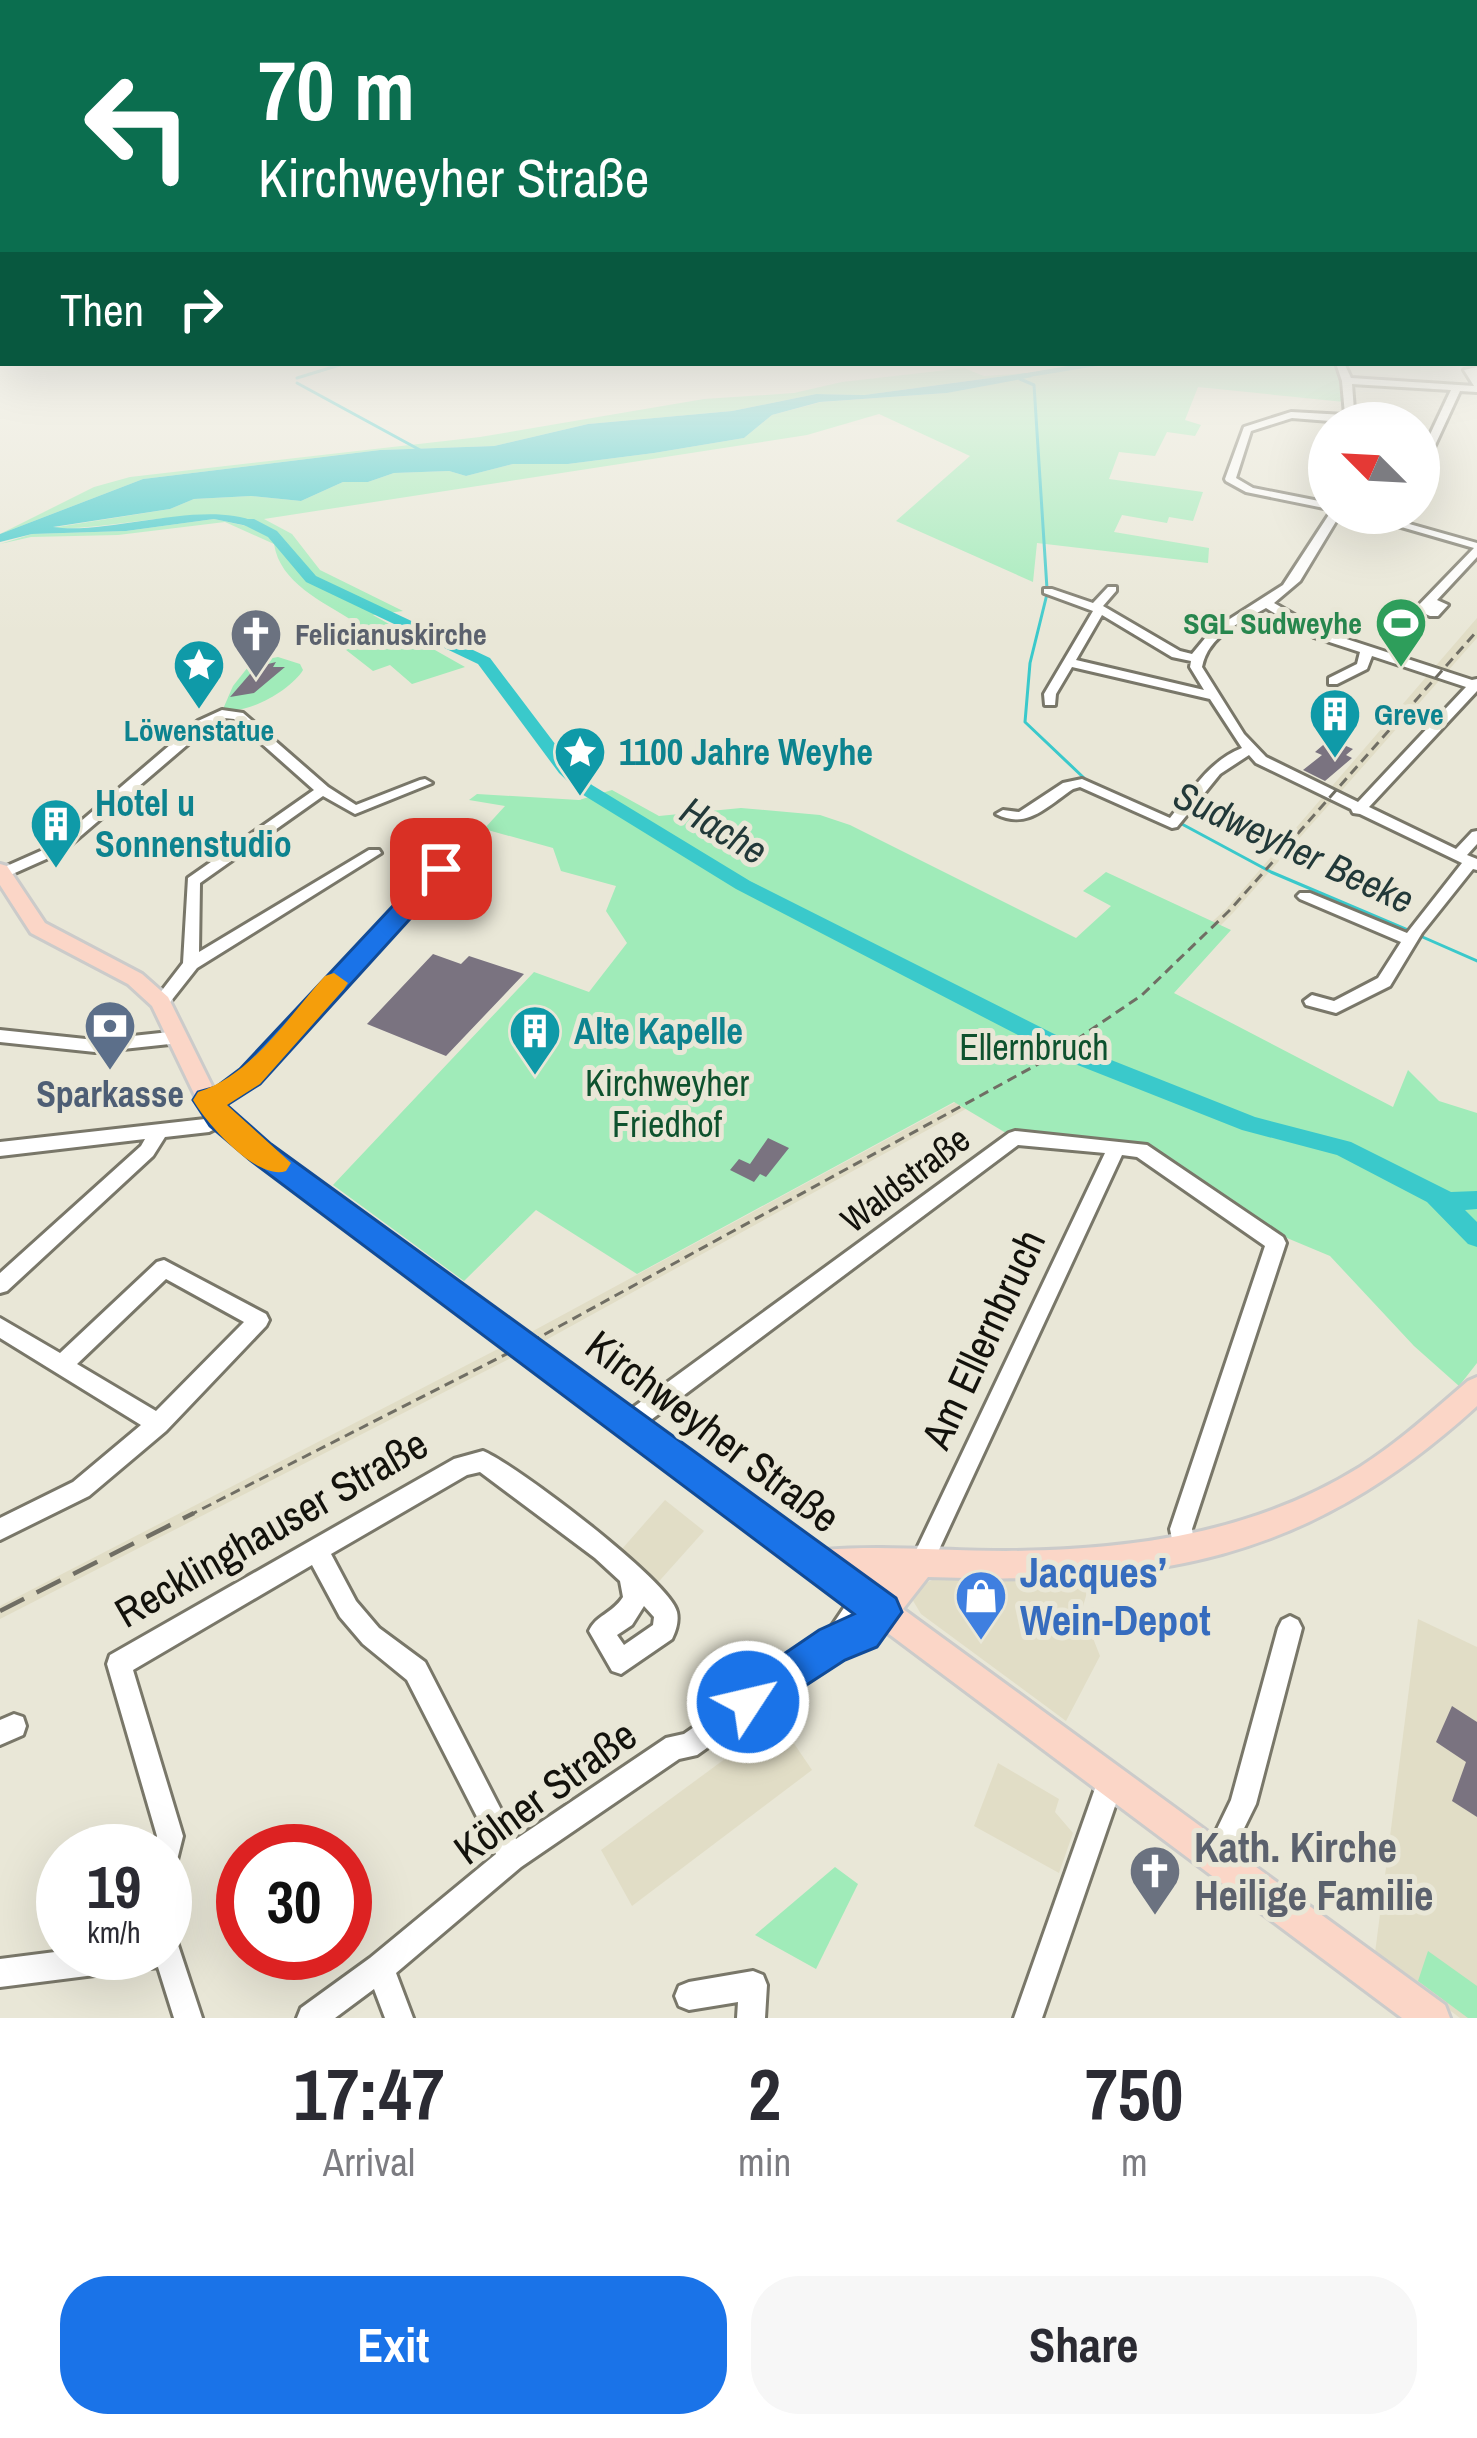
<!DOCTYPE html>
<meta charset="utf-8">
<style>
:root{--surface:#fff;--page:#f7f7f7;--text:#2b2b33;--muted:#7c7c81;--accent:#1a73e8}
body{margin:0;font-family:"Archivo Narrow",sans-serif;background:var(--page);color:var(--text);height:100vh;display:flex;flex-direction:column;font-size:45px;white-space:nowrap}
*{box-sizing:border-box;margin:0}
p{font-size:39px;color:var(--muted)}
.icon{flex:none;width:66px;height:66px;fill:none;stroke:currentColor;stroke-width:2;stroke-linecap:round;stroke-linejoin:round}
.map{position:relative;height:2018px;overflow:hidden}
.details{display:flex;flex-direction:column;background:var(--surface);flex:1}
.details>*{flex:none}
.hud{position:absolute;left:0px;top:0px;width:1479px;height:366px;box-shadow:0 12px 48px #0002;background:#0b6e4f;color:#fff;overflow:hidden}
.needle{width:78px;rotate:294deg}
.tools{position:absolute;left:1308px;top:402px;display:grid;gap:24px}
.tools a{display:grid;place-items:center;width:132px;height:132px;border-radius:50%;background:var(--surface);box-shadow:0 12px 48px #0002;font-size:60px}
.speed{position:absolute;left:36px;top:1824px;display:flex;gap:24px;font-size:60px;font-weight:700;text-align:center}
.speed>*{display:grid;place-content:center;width:156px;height:156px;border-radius:50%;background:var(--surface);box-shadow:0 12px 48px #0002;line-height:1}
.speed small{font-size:30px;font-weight:400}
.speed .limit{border:18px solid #d22;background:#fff;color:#111}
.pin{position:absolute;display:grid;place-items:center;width:102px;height:102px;color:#fff;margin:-51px;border-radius:24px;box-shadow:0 6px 18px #0006}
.me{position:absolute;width:132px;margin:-66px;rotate:55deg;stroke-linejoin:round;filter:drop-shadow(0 0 9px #0008)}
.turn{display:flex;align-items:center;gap:42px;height:252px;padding:0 60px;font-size:54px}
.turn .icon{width:156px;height:156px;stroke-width:2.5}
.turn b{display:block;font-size:84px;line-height:102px}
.then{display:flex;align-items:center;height:114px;padding:0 60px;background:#0003;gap:24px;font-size:45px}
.eta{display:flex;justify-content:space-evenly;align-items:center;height:204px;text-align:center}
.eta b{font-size:72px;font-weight:700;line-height:84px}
.cta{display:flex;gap:24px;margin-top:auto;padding:24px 60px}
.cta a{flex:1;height:138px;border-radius:48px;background:var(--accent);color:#fff;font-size:48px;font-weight:700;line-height:138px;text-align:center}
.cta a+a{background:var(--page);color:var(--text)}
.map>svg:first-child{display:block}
.built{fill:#e1ddc6}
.green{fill:#a0ebb9}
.water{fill:#3ac9cb}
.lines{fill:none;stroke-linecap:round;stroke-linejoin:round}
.stream{stroke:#3ac9cb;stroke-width:3}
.river{fill:#3ac9cb;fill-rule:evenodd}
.building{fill:#7a7380}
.minor-casing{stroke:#797769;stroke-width:6}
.major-casing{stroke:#cbcbca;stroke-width:6}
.minor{fill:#fff;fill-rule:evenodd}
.major{fill:#fbd6c7;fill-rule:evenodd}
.rail-far1{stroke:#706e64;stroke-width:3;stroke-dasharray:10 6;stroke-linecap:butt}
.rail{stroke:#706e64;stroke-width:4.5;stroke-dasharray:27 14;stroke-linecap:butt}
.route{fill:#1a73e8;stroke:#114b97;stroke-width:3}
.slow{fill:#f59e0b}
.labels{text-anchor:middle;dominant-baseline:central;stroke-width:10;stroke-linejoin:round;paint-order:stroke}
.far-leisure-label{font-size:30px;font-weight:bold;fill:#27864d;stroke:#e9e7d7;text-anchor:end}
.far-worship-label{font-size:30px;font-weight:bold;fill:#5b616d;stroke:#e9e7d7;text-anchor:start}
.far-culture-label{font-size:30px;font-weight:bold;fill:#0d838f;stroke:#e9e7d7;text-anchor:start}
.culture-label{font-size:36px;font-weight:bold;fill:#0d838f;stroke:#e9e7d7;text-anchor:start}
.park-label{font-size:36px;fill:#0e522e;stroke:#e9e7d7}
.service-label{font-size:36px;font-weight:bold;fill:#4e5e75;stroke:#e9e7d7}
.street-label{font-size:36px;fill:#13120c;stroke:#e9e7d7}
.water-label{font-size:39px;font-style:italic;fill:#223939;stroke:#e9e7d7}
.near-street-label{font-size:42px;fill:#13120c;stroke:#e9e7d7}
.near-shop-label{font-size:42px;font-weight:bold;fill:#366cbe;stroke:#e9e7d7;text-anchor:start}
.near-worship-label{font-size:42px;font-weight:bold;fill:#5b616d;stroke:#e9e7d7;text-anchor:start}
</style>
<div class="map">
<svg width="1477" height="2018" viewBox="0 0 1477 2018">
<rect width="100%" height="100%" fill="#e9e7d7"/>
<!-- built -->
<g class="built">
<path d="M1477,618V638L1233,913L1147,999L1080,1046L546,1340L0,1619V1606L533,1331L1054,1049L1135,992L1226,909Z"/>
<path d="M665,1500L704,1531L653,1588L615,1557Z"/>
<path d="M938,1577L1091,1578L1082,1610L1100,1656L1066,1721L921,1614L912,1599L920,1586Z"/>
<path d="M1418,1619L1477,1647V2018H1460L1375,1953Z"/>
<path d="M778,1720L812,1770L632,1906L601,1850Z"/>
<path d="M998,1763L1059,1799L1055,1812L1073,1833L1059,1873L974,1826Z"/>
</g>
<!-- green -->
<g class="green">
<path d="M1127,363H1336L1344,402L1198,387L1185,420L1201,425L1195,436L1167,432L1155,456L1119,452L1109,479L1203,492L1193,521L1169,517L1167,523L1122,515L1114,532L1209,548L1208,563L1037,543L1033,582L896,521L970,456L879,414L807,435L264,519L292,534L320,570L403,611L373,615L465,667L412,684L390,665L373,671L332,639L353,621C322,601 280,583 274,544L225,522L118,535L31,537L0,544L32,534L126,531L214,519L265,530L270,528C202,499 124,531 51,528L170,509L194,499L251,496L301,501L343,482H368L394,473L449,471L466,476L513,464H568L654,453L744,438L772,415L821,402L947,393L997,380Z"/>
<path d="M964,368L984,376L1027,373L864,395L816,394L732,411L588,424L494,446L380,450L143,479L0,534L94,487L130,477L480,437L704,399L794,393L842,382Z"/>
<path d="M278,657L300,664L303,670C291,690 246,716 223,709L233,686L252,662Z"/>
<path d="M612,790L659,816L741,808L820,815L850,825L1076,938L1111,906L1083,891L1106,872L1231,930L1174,993L1393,1107L1408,1070L1439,1101L1477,1113V1363L1459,1386L1414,1346L1330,1256L1275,1233L1155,1153L1011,1136L954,1102L637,1274L536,1210L464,1281L333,1185L534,972L589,992L627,943L606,911L616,886L561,871L553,848L484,829L505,806L469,800L477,794L579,800Z"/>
<path d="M835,1867L858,1884L816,1969L755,1935Z"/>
<path d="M1428,1951L1477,1986V2018H1468L1418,1981Z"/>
</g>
<!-- water -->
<path class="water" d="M1027,373L1032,377L947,393L820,402L772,415L744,438L654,453L568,464H513L466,476L449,471L394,473L368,482H343L301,501L251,496L194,499L170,509L53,527C117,536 220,491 272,531L214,519L126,531L32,534L0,542V534L143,479L380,450L494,446L588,424L732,411L816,394L864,395Z"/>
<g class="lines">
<!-- stream -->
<g class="stream">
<path d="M297,378L346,363"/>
<path d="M1020,379L1034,385L1047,589"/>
<path d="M297,383L420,450"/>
<path d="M1047,594L1030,663L1025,722L1084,778"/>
<path d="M1089,782L1100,787"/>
<path d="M1180,823L1271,872L1410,931"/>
<path d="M1418,935L1477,961"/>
</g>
<!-- river -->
<g class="river">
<rect x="1476" y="351" width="1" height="5"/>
<path d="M1086,363H1117L1003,381L997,378Z"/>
<path d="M244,519H254L277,531L316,576L490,658L571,765L592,785L750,881L1086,1050L1255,1117L1351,1142L1451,1192L1477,1191V1209L1465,1210L1477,1222V1247L1468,1244L1427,1202L1337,1155L1242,1130L1070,1062L736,889L580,793L559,773L478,664L306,582L268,537L244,525Z"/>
</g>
</g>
<!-- building -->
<g class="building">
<path d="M276,662L273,667H285L254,693L230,697L256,667Z"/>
<path d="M1330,739L1353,749L1346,755L1352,758L1325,781L1303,770L1322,755L1315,752Z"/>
<path d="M433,954L461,964L469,956L524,974L446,1056L367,1024Z"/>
<path d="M768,1138L789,1148L766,1177L760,1174L754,1182L730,1170L739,1159L750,1164Z"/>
<path d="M1452,1706L1477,1722V1817L1452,1801L1466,1762L1436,1742Z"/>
</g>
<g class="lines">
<!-- minor casing -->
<g class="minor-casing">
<g id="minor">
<path d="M1336,363H1344L1351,378L1474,386L1464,370L1477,367V392L1460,391L1424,469L1419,472V458L1451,390L1352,384L1355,423L1292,418L1251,431L1236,478L1253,488L1329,503V509L1246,492L1226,481L1225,479L1244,427L1291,412L1345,415L1342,381Z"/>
<path d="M1330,513H1341L1300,581L1274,603L1322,631L1472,680L1477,679V691L1369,807L1456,849L1472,832L1477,831V844L1467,855L1477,859V870L1473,869L1422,933L1390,986L1336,1013L1306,1005L1304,1001L1312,995L1334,1001L1378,978L1401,942L1300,899L1297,896L1300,893H1310L1407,933L1462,863L1360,814L1353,813L1351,809L1256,763L1249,755L1220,774L1177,827L1172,828L1080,787L1073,789C1046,807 1027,830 996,814L1003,810L1019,812L1063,783L1082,779L1170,818C1192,791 1209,761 1242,748L1210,699L1072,667L1056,694L1055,705H1045L1044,694L1093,611L1044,593V589H1052L1093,603L1108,587H1116V591L1103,606L1180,651L1192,654L1211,631L1283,585ZM1266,608L1314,637L1360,652L1357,664L1329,678V684H1337L1367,669L1372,656L1466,687L1358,802L1266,757L1244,734L1202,667C1208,635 1240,623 1266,608ZM1102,615L1172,657L1191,661L1190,667L1204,690L1076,660Z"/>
<path d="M1353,513H1370L1477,543V557L1437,600L1448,605L1438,616H1430L1415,609L1474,548Z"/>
<path d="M222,710L243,713L328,787L356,805L420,780L425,779L432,783L355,814L323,796L200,883L199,952L369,850H379L381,853L197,968L167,1006L161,1008L153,1002L183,963L188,878L314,790L234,719L224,718L208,727L62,852L8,876L0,877V869L52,846L198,721Z"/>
<path d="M441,864L448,869L446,872L256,1080C240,1093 223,1108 202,1105L199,1100L202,1095L220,1089L244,1072L436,866Z"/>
<path d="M0,1030L95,1040L179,1031L187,1037L179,1043L95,1052L0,1042Z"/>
<path d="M221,1111L227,1113L230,1118L227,1123L209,1132L165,1137L153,1156L7,1291L0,1293V1273L141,1146L145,1139L0,1156V1142L205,1119Z"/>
<path d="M1015,1131L1147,1145L1283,1237L1286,1243L1192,1529L1195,1551L1192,1559L1184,1562L1176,1559L1170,1529L1265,1246L1137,1157L1122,1155L930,1569L922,1572L914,1569L911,1561L1105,1153L1018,1145L636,1431L628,1434L620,1431L617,1424L620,1417L1009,1133Z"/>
<path d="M164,1260L266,1314L269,1320L266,1326L166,1431L89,1496L0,1540V1518L73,1482L141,1425L0,1338V1318L60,1353L157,1262ZM166,1279L244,1322L156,1411L77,1364Z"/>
<path d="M483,1451C515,1464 671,1582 677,1612C679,1621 676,1631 672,1639L621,1674L612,1671L589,1631C596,1615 612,1614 623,1597L620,1581L595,1558L480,1472L467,1475L331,1554L356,1601L379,1628L425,1662L516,1839L666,1738L684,1734L825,1636L856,1590L864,1586L872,1590L876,1598L873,1605L882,1600L890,1604L894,1612L890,1620L871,1641L840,1653L697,1755L679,1759L521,1867L396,1973L413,2018H385L374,1989L335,2018H297L301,2008L370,1958L496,1854L407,1680L363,1644L340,1617L312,1565L133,1670L183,1836L174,1872L165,1876V1851H154L157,1836L107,1664L110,1655L454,1459ZM644,1606L654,1617L653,1625L624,1645L617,1635L632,1625Z"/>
<path d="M1290,1616L1298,1620L1302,1628L1256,1804L1226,1865L1217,1869L1208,1865L1204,1856L1231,1800L1278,1628L1282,1620Z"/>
<path d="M14,1714L23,1717L26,1726L23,1735L0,1745V1720Z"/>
<path d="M1111,1767L1120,1771L1124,1780L1042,2018H1014L1098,1780L1102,1771Z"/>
<path d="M165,1932L175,1936L202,2018H174L158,1967L0,1987V1959L63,1951L165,1953Z"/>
<path d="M753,1971L763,1975L767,1985L765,2018H737L738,2002L689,2010L679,2006L675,1996L679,1986L689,1982Z"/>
</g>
</g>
<!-- major casing -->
<g class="major-casing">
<path id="major" d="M0,864L7,866L45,923L142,974L168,997L217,1096L229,1112L269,1146L823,1550C885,1545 943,1551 1006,1551C1130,1550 1252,1534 1360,1467C1399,1442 1433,1411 1468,1381L1477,1377V1406C1304,1564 1155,1585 928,1577L903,1609L1445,2005L1450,2018H1402L253,1158L213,1124L200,1106L152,1006L128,984L31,933L0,885Z"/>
</g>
<!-- minor -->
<use href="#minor" class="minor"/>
<!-- major -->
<use href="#major" class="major"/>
<!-- rail-far1 -->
<path class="rail-far1" d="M188,1516L538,1338L1051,1057L1142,995L1231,909L1477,631"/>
<!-- rail -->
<path class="rail" d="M0,1611L194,1513"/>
</g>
<!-- sky -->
<linearGradient id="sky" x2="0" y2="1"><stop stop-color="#62bcdc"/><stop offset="0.55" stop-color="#f5f4ed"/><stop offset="1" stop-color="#f5f4ed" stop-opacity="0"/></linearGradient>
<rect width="1477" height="634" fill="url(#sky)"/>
<!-- route -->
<path class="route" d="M441,861L450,864L453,869L450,875L260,1084L227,1105L271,1144L896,1598L902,1612L877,1647L845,1660L748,1723L734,1717L728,1702L734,1688L819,1630L854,1614L250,1160L210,1126L193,1100L198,1092L216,1087L240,1069L432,864Z"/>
<!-- slow -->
<path class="slow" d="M334,973L348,983L344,989L260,1084L227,1105L291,1163L286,1171C257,1181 207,1124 193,1100L198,1092C251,1076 289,1016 325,976Z"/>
<!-- icons -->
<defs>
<g id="stadium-pin" transform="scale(2.7)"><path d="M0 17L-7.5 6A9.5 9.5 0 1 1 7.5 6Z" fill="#2e9e5b" stroke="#e9e7d7"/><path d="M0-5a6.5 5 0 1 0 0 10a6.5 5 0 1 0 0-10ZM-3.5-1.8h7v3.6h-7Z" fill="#fff"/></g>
<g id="church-pin" transform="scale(2.7)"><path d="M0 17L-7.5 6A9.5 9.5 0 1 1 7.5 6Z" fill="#6b7280" stroke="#e9e7d7"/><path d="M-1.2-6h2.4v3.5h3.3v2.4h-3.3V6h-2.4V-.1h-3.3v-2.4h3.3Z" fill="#fff"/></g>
<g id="sight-pin" transform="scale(2.7)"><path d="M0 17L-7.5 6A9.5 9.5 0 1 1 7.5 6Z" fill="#0f9aa8" stroke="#e9e7d7"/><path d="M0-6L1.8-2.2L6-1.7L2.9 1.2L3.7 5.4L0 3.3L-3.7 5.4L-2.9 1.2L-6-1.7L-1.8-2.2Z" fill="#fff"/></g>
<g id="building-pin" transform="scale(2.7)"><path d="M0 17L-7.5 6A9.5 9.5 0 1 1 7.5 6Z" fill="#0f9aa8" stroke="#e9e7d7"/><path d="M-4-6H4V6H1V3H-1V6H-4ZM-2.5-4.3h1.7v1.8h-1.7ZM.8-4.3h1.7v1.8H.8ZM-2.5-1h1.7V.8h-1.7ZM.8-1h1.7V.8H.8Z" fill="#fff"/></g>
<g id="bank-pin" transform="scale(2.7)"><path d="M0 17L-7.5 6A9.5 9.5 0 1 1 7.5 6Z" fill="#5c6f8a" stroke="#e9e7d7"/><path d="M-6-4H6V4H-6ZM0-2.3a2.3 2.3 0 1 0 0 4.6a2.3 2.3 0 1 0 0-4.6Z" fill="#fff"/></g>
<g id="shop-pin" transform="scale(2.7)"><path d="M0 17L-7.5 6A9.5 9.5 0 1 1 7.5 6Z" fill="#3f7fe0" stroke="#e9e7d7"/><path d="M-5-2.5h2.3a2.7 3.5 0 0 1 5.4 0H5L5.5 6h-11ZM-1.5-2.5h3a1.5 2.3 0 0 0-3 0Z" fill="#fff"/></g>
</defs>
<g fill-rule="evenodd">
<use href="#stadium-pin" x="1401" y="623"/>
<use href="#church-pin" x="256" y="634"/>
<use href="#sight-pin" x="199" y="665"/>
<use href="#building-pin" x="1335" y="714"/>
<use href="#sight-pin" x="580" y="752"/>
<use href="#building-pin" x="56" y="824"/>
<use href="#bank-pin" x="110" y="1026"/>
<use href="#building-pin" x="535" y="1031"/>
<use href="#shop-pin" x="981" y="1596"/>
<use href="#church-pin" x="1155" y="1871"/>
</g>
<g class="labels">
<!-- far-leisure labels -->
<g class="far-leisure-label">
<text x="1362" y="623">SGL Sudweyhe</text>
</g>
<!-- far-worship labels -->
<g class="far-worship-label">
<text x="295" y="634">Felicianuskirche</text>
</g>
<!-- far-culture labels -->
<g class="far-culture-label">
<text x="1374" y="714">Greve</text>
<text x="199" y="730" text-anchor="middle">Löwenstatue</text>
</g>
<!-- culture labels -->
<g class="culture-label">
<text x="619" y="752">1100 Jahre Weyhe</text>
<text x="95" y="803">Hotel u<tspan x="95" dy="41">Sonnenstudio</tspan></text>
<text x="574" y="1031">Alte Kapelle</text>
</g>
<!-- park labels -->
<g class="park-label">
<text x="1034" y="1047">Ellernbruch</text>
<text x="667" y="1083">Kirchweyher<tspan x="667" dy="41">Friedhof</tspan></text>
</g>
<!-- service labels -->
<g class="service-label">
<text x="110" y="1094">Sparkasse</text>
</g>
<!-- street labels -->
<g class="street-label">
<text transform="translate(905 1179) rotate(-37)">Waldstraße</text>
</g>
<!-- water labels -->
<g class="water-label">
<text transform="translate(724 830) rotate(31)">Hache</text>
<text transform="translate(1294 847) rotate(25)">Sudweyher Beeke</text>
</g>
<!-- near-street labels -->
<g class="near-street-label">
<text transform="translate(983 1339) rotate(-65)">Am Ellernbruch</text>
<text transform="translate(713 1431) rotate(37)">Kirchweyher Straße</text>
<text transform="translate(271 1528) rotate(-30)">Recklinghauser Straße</text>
<text transform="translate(545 1792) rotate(-36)">Kölner Straße</text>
</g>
<!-- near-shop labels -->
<g class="near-shop-label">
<text x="1020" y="1572">Jacques’<tspan x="1020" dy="48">Wein-Depot</tspan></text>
</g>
<!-- near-worship labels -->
<g class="near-worship-label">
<text x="1194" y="1847">Kath. Kirche<tspan x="1194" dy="48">Heilige Familie</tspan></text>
</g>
</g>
</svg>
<div class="tools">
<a><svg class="needle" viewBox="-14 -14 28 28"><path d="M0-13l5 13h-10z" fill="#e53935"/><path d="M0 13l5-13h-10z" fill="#7c7c81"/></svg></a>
</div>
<div class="speed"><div>19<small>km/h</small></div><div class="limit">30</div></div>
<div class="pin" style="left:441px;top:869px;background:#d93025"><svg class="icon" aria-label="arrive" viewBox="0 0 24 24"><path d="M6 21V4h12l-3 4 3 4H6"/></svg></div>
<svg class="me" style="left:748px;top:1702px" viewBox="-20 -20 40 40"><circle r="17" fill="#1a73e8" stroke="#fff" stroke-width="3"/><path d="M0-11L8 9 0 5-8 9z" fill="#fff"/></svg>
<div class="hud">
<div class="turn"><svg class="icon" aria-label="left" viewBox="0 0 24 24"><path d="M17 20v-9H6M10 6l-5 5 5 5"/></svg><div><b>70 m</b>Kirchweyher Straße</div></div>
<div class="then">Then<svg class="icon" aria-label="right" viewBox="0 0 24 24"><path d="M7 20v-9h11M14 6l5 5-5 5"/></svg></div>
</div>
</div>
<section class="details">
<div class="eta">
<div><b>17:47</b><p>Arrival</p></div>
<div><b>2</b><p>min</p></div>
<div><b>750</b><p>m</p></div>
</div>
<div class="cta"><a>Exit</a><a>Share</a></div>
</section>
